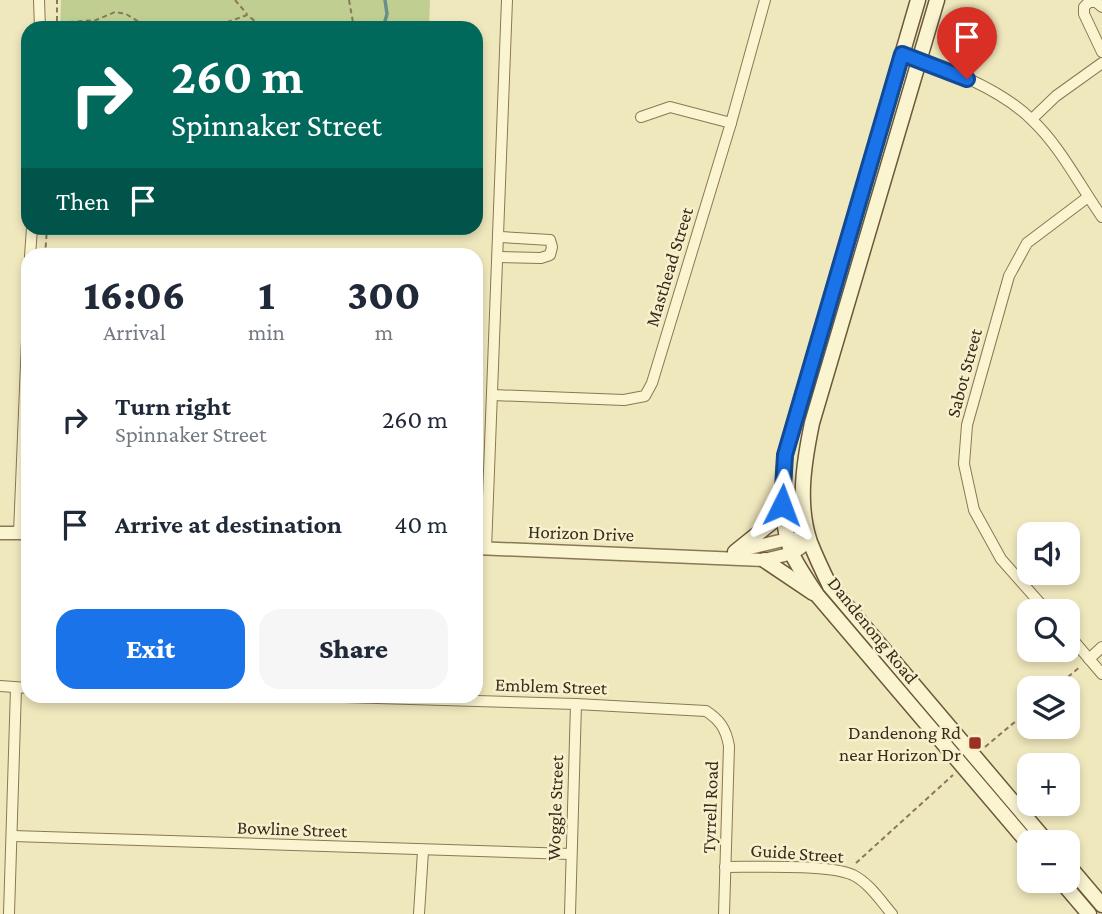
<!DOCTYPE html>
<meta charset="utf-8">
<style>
:root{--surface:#fff;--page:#f6f6f7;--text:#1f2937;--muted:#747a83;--accent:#1a73e8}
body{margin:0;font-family:"Crimson Pro",serif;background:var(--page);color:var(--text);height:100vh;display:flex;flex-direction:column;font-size:26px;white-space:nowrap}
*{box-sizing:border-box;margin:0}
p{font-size:23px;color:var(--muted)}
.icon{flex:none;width:38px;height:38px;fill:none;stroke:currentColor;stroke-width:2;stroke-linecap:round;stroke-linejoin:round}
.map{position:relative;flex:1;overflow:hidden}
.panel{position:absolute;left:21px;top:248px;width:462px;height:455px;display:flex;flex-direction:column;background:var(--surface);border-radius:21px;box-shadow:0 4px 10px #0003}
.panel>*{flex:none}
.guide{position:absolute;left:21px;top:21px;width:462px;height:214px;border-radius:21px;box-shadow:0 4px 10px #0003;background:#00695c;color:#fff;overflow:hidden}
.tools{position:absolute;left:1017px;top:522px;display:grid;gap:14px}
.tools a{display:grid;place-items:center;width:63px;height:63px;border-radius:14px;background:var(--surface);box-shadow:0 4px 10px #0003;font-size:35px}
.pin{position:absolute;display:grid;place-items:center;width:60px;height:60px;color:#fff;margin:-72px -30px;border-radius:50% 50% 50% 0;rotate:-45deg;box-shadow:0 0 7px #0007}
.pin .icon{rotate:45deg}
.me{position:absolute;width:77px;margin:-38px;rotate:3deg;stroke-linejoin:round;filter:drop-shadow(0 0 5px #0008)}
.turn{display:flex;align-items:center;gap:24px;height:147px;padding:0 35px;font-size:32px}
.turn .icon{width:91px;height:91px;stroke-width:2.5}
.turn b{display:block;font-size:49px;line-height:60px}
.then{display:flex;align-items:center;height:66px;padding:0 35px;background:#0003;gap:14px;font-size:26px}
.eta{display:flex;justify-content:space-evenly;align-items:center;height:119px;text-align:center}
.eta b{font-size:42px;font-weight:800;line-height:49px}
.action{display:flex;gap:14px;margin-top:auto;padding:14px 35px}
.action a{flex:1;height:80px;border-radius:21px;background:var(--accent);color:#fff;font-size:28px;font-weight:800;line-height:80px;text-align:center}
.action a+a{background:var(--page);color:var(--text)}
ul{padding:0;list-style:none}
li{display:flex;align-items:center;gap:21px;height:105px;padding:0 35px}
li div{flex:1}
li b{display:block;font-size:26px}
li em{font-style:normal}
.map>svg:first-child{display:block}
.green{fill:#c0cf91}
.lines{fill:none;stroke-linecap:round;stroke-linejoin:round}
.stream{stroke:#688f8b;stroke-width:3.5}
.minor-casing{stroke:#897855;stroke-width:12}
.tertiary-casing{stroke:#897855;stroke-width:15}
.secondary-casing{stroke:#6b5839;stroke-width:17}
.path{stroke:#897855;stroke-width:2;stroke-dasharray:5 3.5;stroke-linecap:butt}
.minor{stroke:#fbf4d1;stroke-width:10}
.tertiary{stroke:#fbf4d1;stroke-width:12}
.secondary{stroke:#fbf4d1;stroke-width:14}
.route-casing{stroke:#114b97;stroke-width:18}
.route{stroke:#1a73e8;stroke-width:12}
.poi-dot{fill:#9c3022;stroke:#f7f0cd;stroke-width:2.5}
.labels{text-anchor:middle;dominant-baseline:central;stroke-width:5;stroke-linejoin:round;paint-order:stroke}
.street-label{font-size:19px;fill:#372c1b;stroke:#f7f0cd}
.poi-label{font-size:19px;fill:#372c1b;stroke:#f7f0cd;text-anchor:end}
</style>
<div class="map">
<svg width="1102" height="914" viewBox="0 0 1102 914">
<rect width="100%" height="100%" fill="#f0e8bd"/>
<!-- green -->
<path class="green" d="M61,0H430L429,28H60Z"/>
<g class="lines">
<!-- stream -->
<path class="stream" d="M383,28L387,14L385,0"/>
<!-- minor casing -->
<g class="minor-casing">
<g id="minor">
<path d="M39,0L40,28"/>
<path d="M1102,7L1096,2H1089L1084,7V14L1102,52"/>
<path d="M902,54C944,67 1001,89 1032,120C1060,146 1080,186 1102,217"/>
<path d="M641,117L670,107L731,123"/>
<path d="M1032,119L1056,96L1102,63"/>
<path d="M30,256L32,228"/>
<path d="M499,257L541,258L550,255L552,247L550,240L500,237"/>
<path d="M493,395L624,400L645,396L652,383L731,123L765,0"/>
<path d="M19,533L28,316"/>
<path d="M486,549L507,0"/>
<path d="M1047,611L1001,559L974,510L964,464L967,425L1009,276L1027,243L1088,197"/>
<path d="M1068,634L1102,674"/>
<path d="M1089,659L1102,647"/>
<path d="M0,686L28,688"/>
<path d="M311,696L576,704L706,711C720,720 726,729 729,746L724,914"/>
<path d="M13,836L571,854"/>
<path d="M725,867C755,867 829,864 853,875C869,883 880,900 892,914"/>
<path d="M9,914L16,688"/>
<path d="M419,914L423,851"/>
<path d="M570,914L576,704"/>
</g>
</g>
<!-- tertiary casing -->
<g class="tertiary-casing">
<g id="tertiary">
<path d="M0,533H28"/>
<path d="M476,548L764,560L793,553L810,541"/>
<path d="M737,551L788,539H797"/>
</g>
</g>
<!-- secondary casing -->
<g class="secondary-casing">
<g id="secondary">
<path d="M918,0L785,455C783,490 779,525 794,558C801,571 809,583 817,595L1029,844"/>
<path d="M937,0L812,423C804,462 797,504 810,542C816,557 823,572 830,586L1047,842"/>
<path d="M735,552L771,523L782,505"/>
<path d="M764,560L813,593"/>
<path d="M1068,865L1102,905"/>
<path d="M1060,880L1089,914"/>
</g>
</g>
<!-- path -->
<g class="path">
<path d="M235,0L247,14"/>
<path d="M349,0L354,28"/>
<path d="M57,21V0"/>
<path d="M56,28L57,23L96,20L115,12L126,14L149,28"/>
<path d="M211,28L247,15L264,28"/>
<path d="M45,256L47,228"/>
<path d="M23,676L28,559"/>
<path d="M1055,688L1081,666"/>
<path d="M985,747L1029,710"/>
<path d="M856,863L953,775"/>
</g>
<!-- minor -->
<use href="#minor" class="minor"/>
<!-- tertiary -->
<use href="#tertiary" class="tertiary"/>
<!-- secondary -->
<use href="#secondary" class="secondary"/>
</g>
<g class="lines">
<!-- route casing -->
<g class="route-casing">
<path id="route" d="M782,505L785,455L902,54L967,79"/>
</g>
<!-- route -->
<use href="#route" class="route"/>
</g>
<!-- markers -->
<rect class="poi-dot" x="968" y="736" width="14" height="14" rx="3.5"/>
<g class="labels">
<!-- street labels -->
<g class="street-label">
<text transform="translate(669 267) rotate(-73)">Masthead Street</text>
<text transform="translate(964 373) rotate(-75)">Sabot Street</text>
<text transform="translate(581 533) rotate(2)">Horizon Drive</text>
<text transform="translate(873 630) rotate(51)">Dandenong Road</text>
<text transform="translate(551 686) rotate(2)">Emblem Street</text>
<text transform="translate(710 807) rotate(-88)">Tyrrell Road</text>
<text transform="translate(555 808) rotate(-88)">Woggle Street</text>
<text transform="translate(292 829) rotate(2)">Bowline Street</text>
<text transform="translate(797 853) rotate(4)">Guide Street</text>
</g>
<!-- poi labels -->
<g class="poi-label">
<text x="961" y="732">Dandenong Rd<tspan x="961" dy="22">near Horizon Dr</tspan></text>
</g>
</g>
</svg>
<div class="tools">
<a><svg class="icon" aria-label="sound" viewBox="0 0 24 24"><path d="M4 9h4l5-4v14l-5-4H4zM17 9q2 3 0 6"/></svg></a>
<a><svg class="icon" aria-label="search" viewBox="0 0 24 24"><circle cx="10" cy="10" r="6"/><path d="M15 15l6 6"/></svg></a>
<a><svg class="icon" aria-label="layers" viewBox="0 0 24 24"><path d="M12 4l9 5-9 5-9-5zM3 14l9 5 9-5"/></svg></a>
<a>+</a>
<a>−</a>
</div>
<div class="pin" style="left:967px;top:79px;background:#d93025"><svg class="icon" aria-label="arrive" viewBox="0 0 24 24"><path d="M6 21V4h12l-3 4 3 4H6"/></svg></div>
<svg class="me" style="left:782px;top:505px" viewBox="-20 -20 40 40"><path d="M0-17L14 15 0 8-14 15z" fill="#1a73e8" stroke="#fff" stroke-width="4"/></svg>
<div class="guide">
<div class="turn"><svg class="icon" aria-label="right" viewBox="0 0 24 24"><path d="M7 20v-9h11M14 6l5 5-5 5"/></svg><div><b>260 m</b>Spinnaker Street</div></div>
<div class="then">Then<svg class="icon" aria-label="arrive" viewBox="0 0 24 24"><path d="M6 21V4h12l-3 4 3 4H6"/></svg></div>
</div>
<section class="panel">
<div class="eta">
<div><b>16:06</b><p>Arrival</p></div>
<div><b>1</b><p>min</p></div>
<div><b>300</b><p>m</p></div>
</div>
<ul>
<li><svg class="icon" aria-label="right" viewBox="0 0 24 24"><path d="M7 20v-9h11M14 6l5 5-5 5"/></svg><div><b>Turn right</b><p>Spinnaker Street</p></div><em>260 m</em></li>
<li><svg class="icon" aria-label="arrive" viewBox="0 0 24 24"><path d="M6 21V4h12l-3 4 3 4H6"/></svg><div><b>Arrive at destination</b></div><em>40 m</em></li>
</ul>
<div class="action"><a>Exit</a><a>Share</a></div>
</section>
</div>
